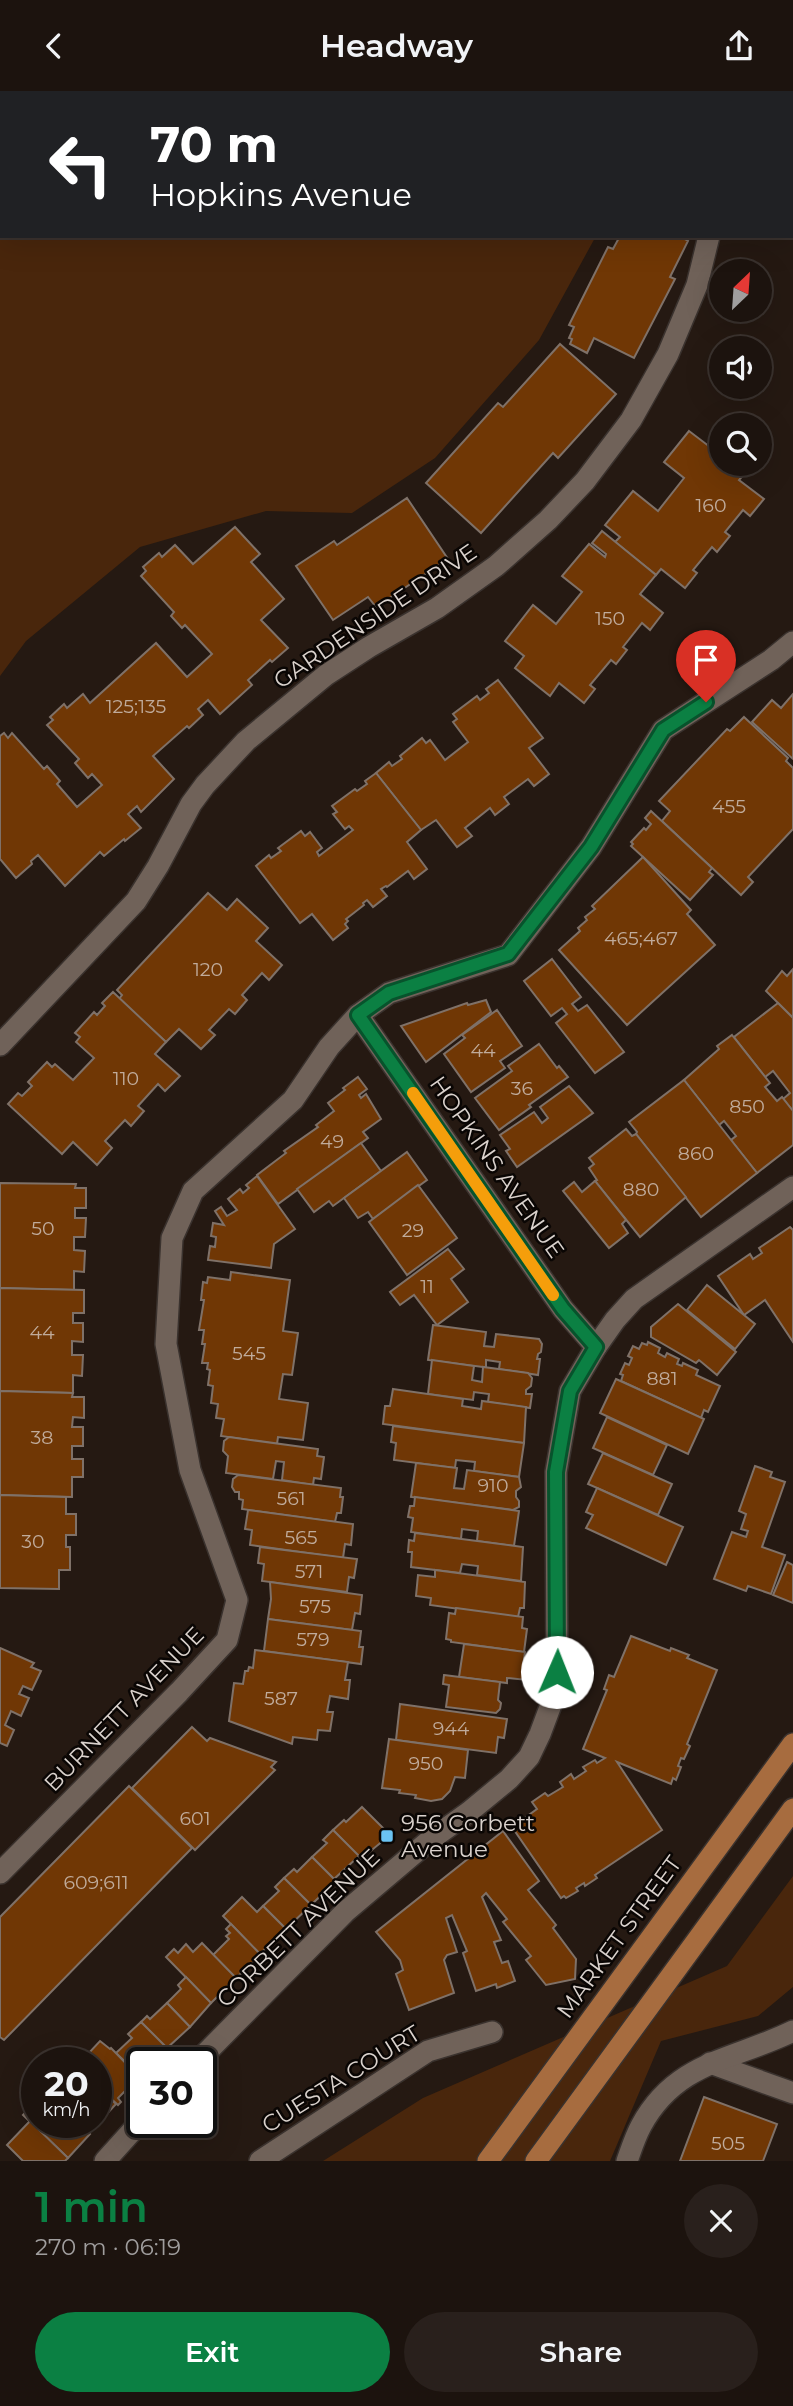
<!DOCTYPE html>
<meta charset="utf-8">
<style>
:root{--surface:#1c130e;--page:#29201c;--text:#f1f3f6;--muted:#a09e9e;--line:#3a322e;--accent:#0b8043}
body{margin:0;font-family:Montserrat,sans-serif;background:var(--page);color:var(--text);height:100vh;display:flex;flex-direction:column;font-size:26px;white-space:nowrap}
*{box-sizing:border-box;margin:0}
p{font-size:23px;color:var(--muted)}
.icon{flex:none;width:38px;height:38px;fill:none;stroke:currentColor;stroke-width:2;stroke-linecap:round;stroke-linejoin:round}
.map{position:relative;height:2070px;overflow:hidden}
.panel{display:flex;flex-direction:column;background:var(--surface);flex:1}
.panel>*{flex:none}
.guide{position:absolute;left:0px;top:0px;width:794px;height:147px;box-shadow:0 7px 28px #0002,0 0 0 2px var(--line);background:#202124;color:#fff;overflow:hidden}
.needle{width:46px;rotate:25deg}
.controls{position:absolute;left:709px;top:168px;display:grid;gap:14px}
.controls a{display:grid;place-items:center;width:63px;height:63px;border-radius:50%;background:var(--surface);box-shadow:0 7px 28px #0002,0 0 0 2px var(--line);font-size:35px}
.speed{position:absolute;left:21px;top:1956px;display:flex;gap:14px;font-size:35px;font-weight:700;text-align:center}
.speed>*{display:grid;place-content:center;width:91px;height:91px;border-radius:50%;background:var(--surface);box-shadow:0 7px 28px #0002,0 0 0 2px var(--line);line-height:1}
.speed small{font-size:18px;font-weight:400}
.speed .limit{border:4px solid #111;border-radius:10px;background:#fff;color:#111}
.pin{position:absolute;display:grid;place-items:center;width:60px;height:60px;color:#fff;margin:-72px -30px;border-radius:50% 50% 50% 0;rotate:-45deg;box-shadow:0 0 7px #0007}
.pin .icon{rotate:45deg}
.me{position:absolute;width:77px;margin:-38px;rotate:1deg;stroke-linejoin:round;filter:drop-shadow(0 0 5px #0008)}
.turn{display:flex;align-items:center;gap:24px;height:147px;padding:0 35px;font-size:32px}
.turn .icon{width:91px;height:91px;stroke-width:2.5}
.turn b{display:block;font-size:49px;line-height:60px}
.round{display:grid;place-items:center;flex:none;width:74px;height:74px;border-radius:37px;background:var(--page)}
.head{display:flex;align-items:center;justify-content:space-between;height:119px;padding:0 35px}
h1{font-size:42px;font-weight:600;line-height:52px;color:var(--accent)}
.button{display:flex;gap:14px;margin-top:auto;padding:14px 35px}
.button a{flex:1;height:80px;border-radius:42px;background:var(--accent);color:#fff;font-size:28px;font-weight:600;line-height:80px;text-align:center}
.button a+a{background:var(--page);color:var(--text)}
header{display:flex;justify-content:space-between;align-items:center;height:91px;padding:0 35px;background:var(--surface);font-size:32px;font-weight:600}
.map>svg:first-child{display:block}
.green{fill:#49260c}
.building{fill:#703705;stroke:#7f7168;stroke-width:2}
.lines{fill:none;stroke-linecap:round;stroke-linejoin:round}
.minor-casing{stroke:#3a322e;stroke-width:24}
.primary-casing{stroke:#3a322e;stroke-width:24}
.minor{stroke:#706259;stroke-width:21}
.primary{stroke:#a76c3f;stroke-width:21}
.route-casing{stroke:#07532c;stroke-width:18}
.route{stroke:#0b8043;stroke-width:12}
.slow{stroke:#f59e0b;stroke-width:12}
.poi-dot{fill:#6bc3f2;stroke:#0a0604;stroke-width:2.5}
.labels{text-anchor:middle;dominant-baseline:central;stroke-width:5;stroke-linejoin:round;paint-order:stroke}
.number-label{font-size:19px;fill:#c0ab9b}
.street-label{font-size:23px;fill:#dad2cd;stroke:#0a0604}
.poi-label{font-size:23px;fill:#dad2cd;stroke:#0a0604;text-anchor:start}
</style>
<header><svg class="icon" aria-label="back" viewBox="0 0 24 24"><path d="M15 5l-7 7 7 7"/></svg>Headway<svg class="icon" aria-label="share" viewBox="0 0 24 24"><path d="M12 15V3M7 8l5-5 5 5M5 13v7h14v-7"/></svg></header>
<div class="map">
<svg width="793" height="2070" viewBox="0 0 793 2070">
<rect width="100%" height="100%" fill="#251912"/>
<!-- green -->
<g class="green">
<path d="M95,0H725L95,2Z"/>
<path d="M0,84L2,145H596L539,249L435,367L352,422L266,420L140,456L26,550L0,585Z"/>
<path d="M793,1785V1896L758,1925L661,1950L610,2070H323L423,2007L727,1875Z"/>
</g>
<!-- building -->
<g class="building">
<path d="M620,145H679L688,150L670,186L675,188L634,267L594,247L587,262L570,253L572,248L569,247L574,236L569,234L608,156L613,158Z"/>
<path d="M560,253L616,303L558,367L553,362L481,442L426,392L498,312L503,316Z"/>
<path d="M689,340L710,356L718,347L721,349V373L752,374L739,389L764,408L750,425L743,419L725,441L730,445L717,461L712,456L693,479L697,482L685,497L661,478L656,484L615,451L620,446L605,434L633,400L658,420L684,387L664,371Z"/>
<path d="M407,407L448,468L376,516L368,506L333,529L296,475L334,450L337,454Z"/>
<path d="M235,436L260,463L251,471L284,508L261,529L288,557L272,571L270,569L248,589L252,594L220,623L208,609L198,618L203,624L189,637L187,635L153,665L174,688L141,721L137,715L128,723L141,737L125,750L124,748L104,765L100,761L65,795L38,764L31,770L32,773L16,787L0,768V645L4,642L8,647L12,642L44,678L47,675L60,690L57,693L77,716L102,694L92,683L88,687L75,672L79,668L47,634L53,629L50,626L64,613L67,617L83,603L90,612L156,552L187,586L212,563L185,534L182,537L171,525L174,521L141,485L146,480L143,476L159,462L162,466L175,454L193,473Z"/>
<path d="M602,440L656,484L640,503L663,522L650,539L642,532L623,556L627,559L616,573L611,569L590,594L595,598L584,612L559,592L550,605L515,577L524,565L505,550L533,514L556,533L582,501L562,485L589,453L605,466L606,463L592,452Z"/>
<path d="M498,589L543,647L529,657L549,683L534,695L528,688L504,706L509,713L495,724L490,717L465,737L472,745L457,756L436,729L421,739L376,682L389,671L392,675L402,668L400,665L422,647L426,652L430,649L445,669L468,651L453,631L457,628L453,623L477,605L480,609L489,602L486,598Z"/>
<path d="M793,603V668L752,631L772,609L781,617Z"/>
<path d="M744,626L788,667L786,670L793,677V738L748,786L753,791L741,804L662,730L670,720L659,710L727,638L730,640Z"/>
<path d="M376,682L421,739L407,751L427,778L414,788L408,780L387,796L386,795L381,798L387,805L373,816L367,809L363,812L364,814L346,828L348,830L345,833L348,837L333,849L312,823L300,832L256,775L269,764L271,767L281,760L278,757L301,740L305,745L310,741L322,757L317,761L319,765L353,739L349,735L345,738L333,723L337,721L332,715L355,698L357,700L367,693L365,690Z"/>
<path d="M651,720L712,777L709,781L713,784L690,809L631,755L633,753L631,751L644,737L646,739L651,733L645,727Z"/>
<path d="M643,766L691,819L687,823L715,854L627,934L559,859L580,840L578,837L587,829L585,826L595,818L592,815Z"/>
<path d="M208,802L227,819L237,808L268,837L256,850L282,874L269,889L262,882L242,904L247,909L235,923L229,918L209,939L215,944L201,958L179,938L166,951L119,908L122,904L117,899Z"/>
<path d="M552,868L581,906L572,913L578,920L587,914L624,961L595,982L556,932L567,923L562,917L551,925L524,890Z"/>
<path d="M793,878V927L766,900L782,880L787,885Z"/>
<path d="M113,901L166,951L155,963L180,985L165,1000L158,993L138,1015L144,1020L131,1035L125,1029L105,1050L112,1057L97,1074L73,1051L62,1063L8,1013L18,1002L22,1005L32,995L28,991L47,971L52,976L55,973L73,989L94,967L76,951L80,946L75,942L94,921L97,924L105,915L102,912Z"/>
<path d="M486,909L491,921L426,971L401,935L467,912L468,914Z"/>
<path d="M778,912L793,927V1020L783,1008L790,1002L773,980L765,986L734,946Z"/>
<path d="M497,919L522,955L500,970L505,977L471,1001L444,963L465,947L462,944Z"/>
<path d="M732,944L770,992L765,996L777,1010L782,1006L793,1020V1054L757,1082L731,1049L736,1045L724,1030L719,1034L684,989L719,958L717,955Z"/>
<path d="M539,953L557,977L559,975L568,986L529,1014L531,1016L499,1039L475,1007L512,980L508,975Z"/>
<path d="M358,986L367,998L359,1004L361,1007L366,1003L381,1028L363,1041L368,1047L278,1113L257,1084L286,1062L284,1060L318,1036L316,1034L334,1020L328,1012L345,999L343,997Z"/>
<path d="M684,989L757,1082L701,1126L636,1043L637,1041L629,1031Z"/>
<path d="M569,995L593,1022L517,1076L506,1060L510,1058L500,1044L534,1021L542,1032L548,1027L540,1016Z"/>
<path d="M626,1038L632,1045L636,1043L686,1106L640,1146L595,1090L597,1089L589,1077L594,1073L589,1067Z"/>
<path d="M361,1052L381,1080L333,1115L329,1110L314,1121L297,1098Z"/>
<path d="M407,1061L427,1089L373,1128L368,1121L358,1127L344,1107Z"/>
<path d="M257,1085L295,1138L274,1153L271,1177L208,1169L210,1155L215,1156L216,1146L211,1145L213,1132L224,1134L215,1120L221,1116L227,1125L237,1119L228,1108L240,1098L243,1102L249,1097L246,1094Z"/>
<path d="M595,1090L626,1129L622,1133L628,1142L609,1157L563,1100L574,1091L582,1101Z"/>
<path d="M0,1092L76,1093L75,1097H86V1117H75V1127H86L85,1146H74V1159L85,1160L84,1181L74,1180V1199L0,1197Z"/>
<path d="M418,1094L457,1147L407,1184L369,1131Z"/>
<path d="M790,1136L793,1139V1251L765,1209L744,1224L718,1185L750,1163L753,1168L762,1162L759,1157Z"/>
<path d="M448,1158L464,1178L451,1188L468,1211L437,1234L414,1204L400,1214L390,1201Z"/>
<path d="M231,1181L290,1189L283,1240L298,1242L292,1284L283,1283L279,1308L308,1312L303,1349L278,1346L277,1353L221,1345L224,1328L216,1327L218,1313L211,1312L213,1295L208,1294L210,1279L207,1278L208,1272H202L205,1253H202L204,1239H199L204,1209H201L203,1191L207,1192L208,1186L230,1189Z"/>
<path d="M707,1194L755,1233L735,1258L687,1219Z"/>
<path d="M0,1197L84,1199V1222H73V1232H83V1251L72,1250V1264H83L82,1285L73,1284V1302L0,1300Z"/>
<path d="M678,1213L736,1261L717,1284L699,1269L696,1272L651,1246V1236Z"/>
<path d="M433,1234L486,1241L484,1255L494,1256L496,1243L539,1248L542,1253L541,1261L538,1263L537,1268H540L538,1284L499,1278L500,1271L486,1269V1276H483L428,1269Z"/>
<path d="M648,1251L660,1257L658,1262L665,1266L667,1262L679,1268L677,1273L682,1275L683,1272L698,1279L696,1284L720,1295L708,1321L704,1319L701,1327L621,1290L623,1284L620,1283L625,1272L629,1274L632,1267L628,1265L633,1255L639,1258L642,1252L647,1254Z"/>
<path d="M432,1269L474,1275L472,1289L482,1291L483,1276L528,1282L532,1287L531,1295L526,1299V1303H532L530,1317L488,1311L489,1303L474,1301L473,1309L428,1303Z"/>
<path d="M616,1288L704,1328L688,1363L600,1322Z"/>
<path d="M393,1298L463,1308L462,1315L481,1318L482,1310L526,1316L524,1352L383,1333L385,1315H390Z"/>
<path d="M0,1300L73,1302L72,1306H84V1327L73,1326L72,1336H83V1355H72V1368H83V1386H72V1406L0,1404Z"/>
<path d="M607,1326L667,1354L653,1384L593,1357Z"/>
<path d="M393,1335L524,1352L519,1386L474,1380L475,1371L456,1369L455,1377L394,1369L396,1352L391,1351Z"/>
<path d="M229,1346L318,1358L317,1365L324,1366L321,1388L314,1387L313,1394L282,1389L284,1371L276,1370L273,1388L226,1382L228,1365L223,1360L224,1350Z"/>
<path d="M603,1362L672,1393L658,1424L588,1393Z"/>
<path d="M416,1372L457,1377L454,1397L464,1398L467,1379L519,1386L521,1396L516,1400V1406L519,1410V1416L513,1419L411,1406Z"/>
<path d="M755,1375L772,1381L770,1386L785,1391L762,1456L785,1464L771,1503L748,1495L746,1500L714,1488L732,1441L746,1446L748,1440L741,1438L746,1423L739,1420Z"/>
<path d="M238,1384L341,1397L340,1406H343L341,1422H337L335,1431L242,1418L243,1409L239,1408V1401H235L232,1396L233,1388Z"/>
<path d="M597,1397L683,1436L666,1474L586,1437L593,1424L586,1421Z"/>
<path d="M0,1404L66,1406V1423H76V1444H66V1456H70V1479H59V1498L0,1497Z"/>
<path d="M415,1406L519,1420L514,1455L477,1450L478,1440L462,1438L461,1448L411,1441L413,1427L408,1426L410,1415H414Z"/>
<path d="M248,1419L353,1433L351,1454L345,1453L343,1467L250,1454L252,1439L245,1438Z"/>
<path d="M415,1442L523,1456L521,1490L477,1484L478,1475L462,1473L460,1482L411,1476L412,1461H408L409,1449L414,1450Z"/>
<path d="M260,1456L357,1468L354,1487L349,1486L347,1501L262,1490L264,1473L258,1472Z"/>
<path d="M787,1471L793,1474V1512L773,1504Z"/>
<path d="M435,1479L525,1491L524,1517H520L518,1526L430,1514L431,1507L416,1505L418,1484L435,1486Z"/>
<path d="M270,1491L362,1504L360,1523L355,1522L352,1539L268,1528L271,1508Z"/>
<path d="M456,1517L523,1526L522,1537L527,1538L524,1561L451,1551V1549L446,1548L449,1522L455,1523Z"/>
<path d="M268,1528L361,1540L359,1556H363L361,1573L264,1560Z"/>
<path d="M631,1545L670,1560L671,1557L689,1564L687,1567L717,1579L687,1653L690,1655L684,1668L681,1667L678,1675L681,1676L676,1689L673,1687L671,1693L617,1671L662,1739L595,1784L597,1787L585,1795L584,1792L576,1797L578,1800L566,1807L564,1805L561,1807L512,1736L537,1718L532,1711L545,1702L548,1705L563,1696L560,1691L571,1683L574,1688L586,1680L583,1676L595,1669L597,1672L605,1667L583,1658L607,1599L604,1598L609,1584L614,1586Z"/>
<path d="M464,1553L525,1561L523,1575L529,1576L527,1589L507,1587V1592L459,1586Z"/>
<path d="M0,1557L34,1572L31,1576L41,1580L32,1599L23,1595L19,1603L29,1607L21,1625L11,1620L5,1634L14,1639L7,1655L0,1652Z"/>
<path d="M255,1559L348,1571L345,1589H350L348,1608L330,1605L327,1621H333L330,1640L318,1639L317,1649L293,1646L292,1653L229,1630L234,1592L243,1593L245,1580H248L249,1576L253,1577Z"/>
<path d="M444,1584L500,1591L498,1609L501,1612L500,1618L496,1622L446,1616L449,1594L443,1593Z"/>
<path d="M400,1613L507,1628L504,1647L498,1646L496,1662L396,1649Z"/>
<path d="M192,1636L207,1650L210,1647L276,1671L271,1676L275,1679L195,1759L132,1697Z"/>
<path d="M389,1648L468,1659L465,1687L455,1686L450,1700L442,1708L431,1710L415,1707L416,1704L399,1702L400,1699L382,1697Z"/>
<path d="M129,1695L192,1757L4,1949L0,1946V1826Z"/>
<path d="M362,1716L390,1744L361,1768L333,1739L344,1729L346,1731Z"/>
<path d="M333,1739L359,1765L334,1788L312,1766L327,1752L323,1749Z"/>
<path d="M503,1740L539,1790L528,1799L556,1834L553,1837L576,1868L575,1888L546,1894L526,1869L531,1865L503,1831L507,1828L486,1802L482,1806L501,1849L494,1851L502,1872L508,1870L515,1890L497,1897L496,1893L476,1900L463,1862L467,1860L452,1824L446,1827L457,1861L447,1864L444,1869L454,1902L409,1919L396,1883L403,1879L400,1869L376,1841Z"/>
<path d="M312,1766L336,1790L311,1814L284,1787L294,1778L297,1781Z"/>
<path d="M284,1787L311,1814L286,1838L263,1815L279,1800L275,1796Z"/>
<path d="M242,1806L257,1821L263,1815L286,1838L260,1863L223,1825Z"/>
<path d="M231,1833L261,1864L236,1887L213,1864L229,1848L226,1845L230,1842L226,1838Z"/>
<path d="M202,1852L236,1887L211,1912L166,1866L174,1858L178,1862L186,1853L193,1861Z"/>
<path d="M186,1886L211,1912L190,1936L167,1912L181,1898L178,1894Z"/>
<path d="M167,1912L190,1936L167,1957L141,1931L147,1925L150,1928Z"/>
<path d="M141,1931L167,1957L152,1972H142V1982L139,1984L116,1962L132,1947L128,1943Z"/>
<path d="M100,1950L110,1958L111,1957L142,1989L132,1999L129,1996L118,2007L121,2011L118,2014L96,1994L97,1975L87,1964Z"/>
<path d="M96,1994L116,2013L89,2042L78,2032H96Z"/>
<path d="M704,2006L777,2033L763,2070H680Z"/>
<path d="M37,2010V2032H78L90,2043L68,2067L23,2024Z"/>
<path d="M30,2030L68,2067L65,2070H23L7,2054Z"/>
</g>
<g class="lines">
<!-- minor casing -->
<g class="minor-casing">
<g id="minor">
<path d="M738,2L739,0"/>
<path d="M358,924L563,1218L596,1256"/>
<path d="M0,954L136,810L158,775L191,713L205,694L246,650L326,584L369,556L437,517L496,475L548,429L585,390L631,329L668,263L697,194L709,145"/>
<path d="M0,1782L179,1601L227,1549L237,1509L190,1379L166,1253L172,1147L193,1100L293,1009L329,956L358,924L389,902L508,864L591,756L663,639L771,569L793,551"/>
<path d="M196,1972L345,1821L430,1749L469,1721L509,1688L529,1666L540,1643L552,1611L557,1581L556,1381L570,1300L596,1256L615,1229L634,1208L793,1096"/>
<path d="M710,1972L793,2002"/>
<path d="M105,2070L142,2029"/>
<path d="M260,2070L428,1960L492,1941"/>
<path d="M627,2070C631,2059 635,2046 641,2035C676,1970 734,1969 793,1940"/>
</g>
</g>
<!-- primary casing -->
<g class="primary-casing">
<g id="primary">
<path d="M488,2070L793,1653"/>
<path d="M536,2070L793,1718"/>
</g>
</g>
<!-- minor -->
<use href="#minor" class="minor"/>
<!-- primary -->
<use href="#primary" class="primary"/>
</g>
<g class="lines">
<!-- route casing -->
<g class="route-casing">
<path id="route" d="M557,1581L556,1381L570,1300L596,1256L563,1218L358,924L389,902L508,863L591,756L663,639L706,611"/>
</g>
<!-- route -->
<use href="#route" class="route"/>
<!-- slow -->
<path class="slow" d="M413,1002L553,1204"/>
</g>
<!-- markers -->
<rect class="poi-dot" x="380" y="1738" width="14" height="14" rx="3.5"/>
<g class="labels">
<!-- number labels -->
<g class="number-label">
<text x="711" y="414">160</text>
<text x="610" y="527">150</text>
<text x="136" y="615">125;135</text>
<text x="729" y="715">455</text>
<text x="641" y="847">465;467</text>
<text x="208" y="878">120</text>
<text x="483" y="959">44</text>
<text x="126" y="987">110</text>
<text x="522" y="997">36</text>
<text x="747" y="1015">850</text>
<text x="332" y="1050">49</text>
<text x="696" y="1062">860</text>
<text x="641" y="1098">880</text>
<text x="43" y="1137">50</text>
<text x="413" y="1139">29</text>
<text x="427" y="1195">11</text>
<text x="42" y="1241">44</text>
<text x="249" y="1262">545</text>
<text x="662" y="1287">881</text>
<text x="42" y="1346">38</text>
<text x="493" y="1394">910</text>
<text x="291" y="1407">561</text>
<text x="301" y="1446">565</text>
<text x="33" y="1450">30</text>
<text x="309" y="1480">571</text>
<text x="315" y="1515">575</text>
<text x="313" y="1548">579</text>
<text x="281" y="1607">587</text>
<text x="451" y="1637">944</text>
<text x="426" y="1672">950</text>
<text x="195" y="1727">601</text>
<text x="96" y="1791">609;611</text>
<text x="728" y="2052">505</text>
</g>
<!-- street labels -->
<g class="street-label">
<text transform="translate(375 525) rotate(-34)">GARDENSIDE DRIVE</text>
<text transform="translate(497 1076) rotate(55)">HOPKINS AVENUE</text>
<text transform="translate(124 1618) rotate(-46)">BURNETT AVENUE</text>
<text transform="translate(298 1837) rotate(-44)">CORBETT AVENUE</text>
<text transform="translate(619 1846) rotate(-54)">MARKET STREET</text>
<text transform="translate(341 1988) rotate(-32)">CUESTA COURT</text>
</g>
<!-- poi labels -->
<g class="poi-label">
<text x="401" y="1732">956 Corbett<tspan x="401" dy="26">Avenue</tspan></text>
</g>
</g>
</svg>
<div class="controls">
<a><svg class="needle" viewBox="-14 -14 28 28"><path d="M0-13l5 13h-10z" fill="#e53935"/><path d="M0 13l5-13h-10z" fill="#a09e9e"/></svg></a>
<a><svg class="icon" aria-label="sound" viewBox="0 0 24 24"><path d="M4 9h4l5-4v14l-5-4H4zM17 9q2 3 0 6"/></svg></a>
<a><svg class="icon" aria-label="search" viewBox="0 0 24 24"><circle cx="10" cy="10" r="6"/><path d="M15 15l6 6"/></svg></a>
</div>
<div class="speed"><div>20<small>km/h</small></div><div class="limit">30</div></div>
<div class="pin" style="left:706px;top:611px;background:#d93025"><svg class="icon" aria-label="arrive" viewBox="0 0 24 24"><path d="M6 21V4h12l-3 4 3 4H6"/></svg></div>
<svg class="me" style="left:557px;top:1581px" viewBox="-20 -20 40 40"><circle r="19" fill="#fff"/><path d="M0-13L10 11 0 6-10 11z" fill="#0b8043"/></svg>
<div class="guide">
<div class="turn"><svg class="icon" aria-label="left" viewBox="0 0 24 24"><path d="M17 20v-9H6M10 6l-5 5 5 5"/></svg><div><b>70 m</b>Hopkins Avenue</div></div>
</div>
</div>
<section class="panel">
<div class="head"><div><h1>1 min</h1><p>270 m · 06:19</p></div><a class="round"><svg class="icon" aria-label="close" viewBox="0 0 24 24"><path d="M6 6l12 12M18 6L6 18"/></svg></a></div>
<div class="button"><a>Exit</a><a>Share</a></div>
</section>
